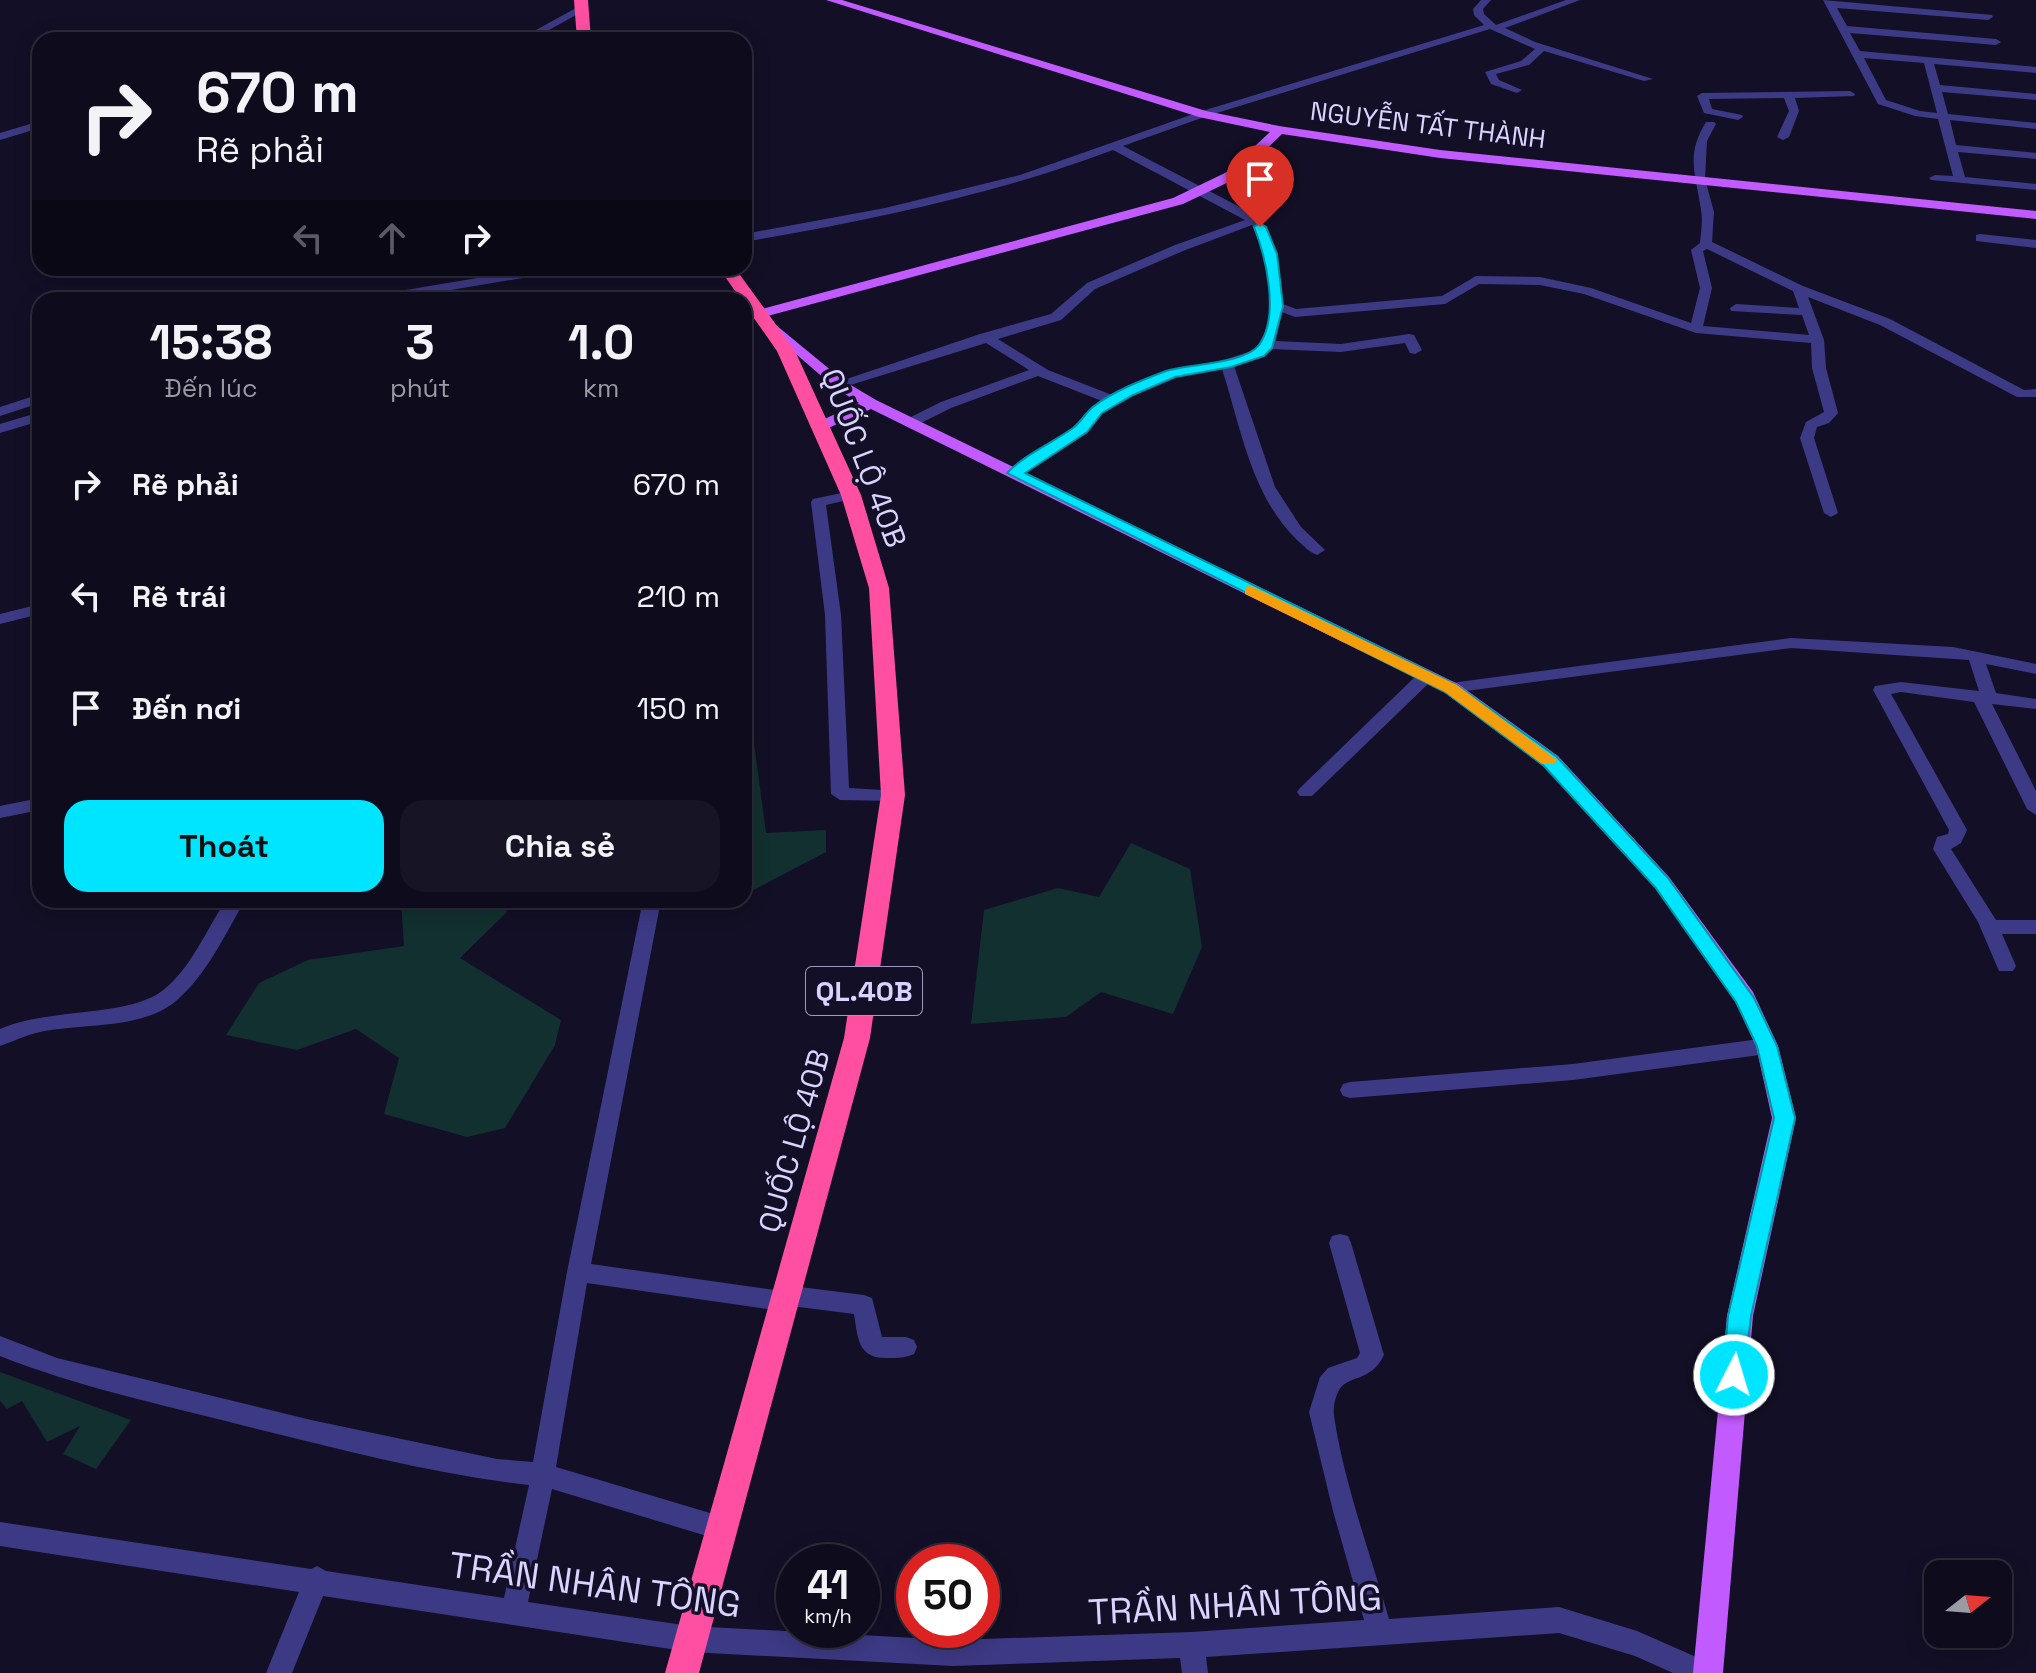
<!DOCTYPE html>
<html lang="vi">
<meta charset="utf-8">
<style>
:root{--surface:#0e0b1c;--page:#171425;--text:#f1f3f6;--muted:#9b9ba3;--line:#2e2b3b;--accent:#00e5ff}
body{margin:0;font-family:"Space Grotesk",sans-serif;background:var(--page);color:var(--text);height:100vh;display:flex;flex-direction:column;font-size:30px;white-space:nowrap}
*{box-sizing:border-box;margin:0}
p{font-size:26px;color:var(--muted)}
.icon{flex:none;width:44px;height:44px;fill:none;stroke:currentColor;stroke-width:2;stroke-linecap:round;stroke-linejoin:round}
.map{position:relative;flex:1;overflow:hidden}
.side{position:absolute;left:32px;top:292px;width:720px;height:616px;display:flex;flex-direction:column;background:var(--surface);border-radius:24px;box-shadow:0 4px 20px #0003,0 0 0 2px var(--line)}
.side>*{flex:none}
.hud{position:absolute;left:32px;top:32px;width:720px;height:244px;border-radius:24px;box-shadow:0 4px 20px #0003,0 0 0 2px var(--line);background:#0e0b1c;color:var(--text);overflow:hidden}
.needle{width:52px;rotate:73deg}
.buttons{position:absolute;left:1924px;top:1560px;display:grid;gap:16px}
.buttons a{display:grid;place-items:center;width:88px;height:88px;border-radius:16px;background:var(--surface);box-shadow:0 4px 20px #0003,0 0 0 2px var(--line);font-size:40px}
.speed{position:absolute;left:776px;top:1544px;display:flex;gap:16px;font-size:40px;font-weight:700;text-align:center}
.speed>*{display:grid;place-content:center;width:104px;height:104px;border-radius:50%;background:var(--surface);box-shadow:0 4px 20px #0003,0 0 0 2px var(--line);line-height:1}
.speed small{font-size:20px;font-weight:400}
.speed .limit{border:12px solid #d22;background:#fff;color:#111}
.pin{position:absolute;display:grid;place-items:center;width:68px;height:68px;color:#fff;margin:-82px -34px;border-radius:50% 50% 50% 0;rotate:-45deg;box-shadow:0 0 8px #0007}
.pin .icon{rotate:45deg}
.me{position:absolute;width:88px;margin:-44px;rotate:5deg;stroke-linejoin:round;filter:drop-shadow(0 0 6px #0008)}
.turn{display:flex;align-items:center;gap:28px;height:168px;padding:0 32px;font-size:36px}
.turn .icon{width:104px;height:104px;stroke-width:2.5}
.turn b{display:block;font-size:56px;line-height:68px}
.lanes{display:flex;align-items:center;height:76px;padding:0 32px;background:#0003;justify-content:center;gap:40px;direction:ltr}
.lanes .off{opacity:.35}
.eta{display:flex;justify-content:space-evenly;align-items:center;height:136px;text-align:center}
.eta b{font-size:48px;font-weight:800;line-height:56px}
.action{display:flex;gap:16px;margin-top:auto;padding:16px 32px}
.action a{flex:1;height:92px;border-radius:24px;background:var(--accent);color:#111;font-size:32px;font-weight:800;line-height:92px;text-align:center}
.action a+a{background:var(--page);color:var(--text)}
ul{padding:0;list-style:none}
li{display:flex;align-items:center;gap:24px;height:112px;padding:0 32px}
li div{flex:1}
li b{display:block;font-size:30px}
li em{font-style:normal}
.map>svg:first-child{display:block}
.green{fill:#12302f}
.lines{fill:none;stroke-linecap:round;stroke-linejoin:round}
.minor{fill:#3d3a85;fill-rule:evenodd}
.major{fill:#c25bff;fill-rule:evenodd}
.highway{fill:#ff4fa3;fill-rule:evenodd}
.route{fill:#00e5ff;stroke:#0095a6;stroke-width:2}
.slow{fill:#f59e0b}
.labels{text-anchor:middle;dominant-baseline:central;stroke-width:7;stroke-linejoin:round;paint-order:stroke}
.far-street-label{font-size:26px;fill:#d9d4ff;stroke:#130f26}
.shield{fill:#130f26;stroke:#9e99be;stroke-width:2}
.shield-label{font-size:28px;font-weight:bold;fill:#d9d4ff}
.street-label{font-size:30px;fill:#d9d4ff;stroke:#130f26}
.near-street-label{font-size:36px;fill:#d9d4ff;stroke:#130f26}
</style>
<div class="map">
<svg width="2036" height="1673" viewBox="0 0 2036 1673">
<rect width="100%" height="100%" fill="#130f26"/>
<!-- green -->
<g class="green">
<path d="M751,720L766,833L826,830V852L744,895V728Z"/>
<path d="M1131,843L1190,869L1202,947L1173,1014L1101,992L1066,1017L971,1024L984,910L1058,888L1099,897Z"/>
<path d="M401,900H501L507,912L460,958L561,1020L555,1045L505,1128L467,1137L384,1114L399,1058L356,1029L297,1050L226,1035L259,983L308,960L404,946Z"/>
<path d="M0,1372L131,1420L96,1469L63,1454L80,1426L47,1442L22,1401L7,1409L0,1401Z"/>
</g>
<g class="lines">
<!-- minor -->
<g class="minor">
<path d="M1481,0H1491L1483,9L1484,14L1496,25L1566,0H1580L1505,28L1535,42L1653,79L1644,81L1544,51L1529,65L1496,74L1499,80L1522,90L1517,93L1491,84L1485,72L1521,61L1535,49L1490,29L1207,116L1123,146L1259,217L1277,254L1283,304L1296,309L1442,296L1476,276L1540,277L1591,288L1691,323L1700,288L1691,250L1700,243C1701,232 1703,220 1701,210C1696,174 1685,156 1706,122H1714L1716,124L1707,141L1705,179L1714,212L1712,242L1803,286L1890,319L2024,390L2036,389V397H2017L1880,325L1808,297L1824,340L1826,368L1838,413L1829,423L1817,427L1814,438L1838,513L1831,517L1824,513L1800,438L1806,422L1824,412L1812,368L1811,343L1696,333L1584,294L1540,285L1479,284L1445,304L1295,317L1282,312L1276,341L1341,344L1409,334L1414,335L1422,350L1415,354L1410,353L1405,343L1341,352L1270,349L1264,356L1234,366L1275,487L1301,527L1325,550L1317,555C1309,552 1304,546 1297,540C1251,495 1241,428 1222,369L1174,377L1133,395L1102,413L1087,432L1014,477L1007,473L1009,470L1077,426L1092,407L1102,401L1038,376L951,408L915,426H905V420L941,402L1029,370L986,343L844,387H834L832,384L980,334L1051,314L1087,283L1175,245L1245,220L1113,150C994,195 870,220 744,242V234L885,208L1020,175L1199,112L1484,25L1474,15L1473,9ZM1252,225L1265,254L1271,306L1263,342L1254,350L1224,360L1166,371L1112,395L1048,370L998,339L1061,320L1095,289L1183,251ZM1707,249L1793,291L1799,308L1736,304L1730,308L1731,311L1802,315L1809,335L1703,326L1712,288L1703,251Z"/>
<path d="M1823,0L1992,15L1993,17L1988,20L1837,8L1847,26L1996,39L2001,42L1996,45L1850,33L1860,51L2036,67V73L1934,64L1940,85L2036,94V100L1942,92L1948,114L2036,123V129L1950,120L1956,145L2036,153V159L1958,152L1965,177L2036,184V190L1931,180L1929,178L1935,175L1953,176L1938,119L1915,116L1878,104ZM1864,58L1924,63L1937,113L1920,111L1886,100Z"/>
<path d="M576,8L585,10L531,40H518Z"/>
<path d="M1850,91L1855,94L1854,96L1795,98L1799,111L1789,137L1783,140L1777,137L1789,111L1784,98L1709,99L1712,109L1742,115L1743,117L1738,120L1704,113L1697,96L1702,93Z"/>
<path d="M40,121V128L0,140V133Z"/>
<path d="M1980,234L2036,240V248L1976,241V235Z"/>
<path d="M536,268H564L558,272L392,300H364L370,296Z"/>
<path d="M40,394V403L0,416V407Z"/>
<path d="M40,412V421L0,433V424Z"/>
<path d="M851,491L858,495L856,498L826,505L841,615L849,788L899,791L902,795L899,799L893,801L840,800L831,794L825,615L811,502L813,499Z"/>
<path d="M40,604V614L0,624V614Z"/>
<path d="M1791,638L1953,647L2036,664V674L1986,664L1996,693L2036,699V709L1992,704L2036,791V815L2027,809L1974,702L1901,692L1891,694L1967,830L1961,843L1951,849L1996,920H2036V934H2002L2016,966L2013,971H1999L1978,922L1933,849L1937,837L1948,834L1949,830L1873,690L1875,686L1901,682L1979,691L1969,660L1791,648L1451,693L1443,688L1451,683Z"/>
<path d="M1424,673L1430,674L1432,678L1430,682L1312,796H1300L1297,792L1300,788L1418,674Z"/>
<path d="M40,798V810L0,818V806Z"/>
<path d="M226,900H245C226,933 206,976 176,1001C141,1030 83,1023 40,1032C26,1035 14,1041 0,1046V1029C47,1008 128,1017 162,991C191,969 206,930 226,900Z"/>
<path d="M643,900H661L591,1264L775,1290L784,1285L864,1295L872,1298L882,1337H906L914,1340L917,1347L914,1354C905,1358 898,1358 888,1358C858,1359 858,1339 854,1314L791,1306L782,1311L587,1283L556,1467L720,1516L729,1519L732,1528L729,1537L720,1540L552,1489L528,1602L690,1626L953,1640L1192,1632L1364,1620L1333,1511L1309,1412L1320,1377L1328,1368L1357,1358L1360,1353L1329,1243L1332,1236L1340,1234L1348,1236L1351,1243L1384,1355C1370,1384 1346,1374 1338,1392C1335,1398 1333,1409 1334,1416C1344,1483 1370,1553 1389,1619L1559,1607L1637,1631L1712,1664L1716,1673H1673L1635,1656L1559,1633L1206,1657L1208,1673H1182L1180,1658L953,1666L690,1652L323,1596L292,1673H266L299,1592L0,1546V1522L311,1569L317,1566L326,1571L504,1598L529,1485C432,1474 335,1448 241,1425C160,1404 78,1387 0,1356V1336L57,1358L311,1420L497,1459L533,1462L567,1272Z"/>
<path d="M1767,1038L1774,1040L1777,1046L1774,1052L1767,1054L1573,1080L1350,1098L1343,1096L1340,1090L1343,1084L1350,1082L1573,1064Z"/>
</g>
<!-- major -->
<g class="major">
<path d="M826,0H842L1206,111L1279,126L1440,150L2036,211V219L1440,158L1282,134L1237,178L1183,204L760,318L755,317V311L1173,198L1227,172L1270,132L1199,117Z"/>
<path d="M771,321L844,381L876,400L1458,684L1558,756L1669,877L1753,992L1778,1046L1796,1118L1753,1316L1723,1673H1693L1727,1316L1772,1118L1756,1046L1736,1002L1655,887L1544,766L1444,692L871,409L826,429H816V423L859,403L834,387L766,328L764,325Z"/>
</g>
<!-- highway -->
<g class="highway">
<path d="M574,0H588L591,40H577Z"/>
<path d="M719,268H735L795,351L861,495L889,588L905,795L870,1038L699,1673H665L844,1038L881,795L869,588L841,495L777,351Z"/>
</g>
</g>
<!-- route -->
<path class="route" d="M1260,223L1266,227L1277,254L1283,306L1272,348L1264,356L1231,367L1175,377L1133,395L1102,413L1087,432L1025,473L1457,685L1557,757L1668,878L1754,998L1777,1046L1795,1118L1751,1316L1743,1383L1734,1386L1726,1383L1723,1375L1728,1316L1774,1118L1757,1046L1736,1002L1655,887L1544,766L1445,692L1007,473C1024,455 1052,443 1073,428C1081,422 1086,412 1094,406C1114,391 1142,380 1166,371C1187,364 1245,364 1259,345C1280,316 1266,257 1254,227Z"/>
<!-- slow -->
<path class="slow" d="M1251,586L1457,685L1557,760L1555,764H1542L1445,692L1245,594V587Z"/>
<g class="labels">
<!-- far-street labels -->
<g class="far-street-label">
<text transform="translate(1428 125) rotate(7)">NGUYỄN TẤT THÀNH</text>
</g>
<!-- shield labels -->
<rect class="shield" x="806" y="967" width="116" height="48" rx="6"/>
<g class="shield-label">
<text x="864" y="991">QL.40B</text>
</g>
<!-- street labels -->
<g class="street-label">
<text transform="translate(864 458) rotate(69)">QUỐC LỘ 40B</text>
<text transform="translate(794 1141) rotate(-74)">QUỐC LỘ 40B</text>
</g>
<!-- near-street labels -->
<g class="near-street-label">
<text transform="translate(595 1585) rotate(8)">TRẦN NHÂN TÔNG</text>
<text transform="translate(1235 1605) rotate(-3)">TRẦN NHÂN TÔNG</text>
</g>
</g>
</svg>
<div class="buttons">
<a><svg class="needle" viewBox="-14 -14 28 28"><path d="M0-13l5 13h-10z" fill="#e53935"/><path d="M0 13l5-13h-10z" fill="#9b9ba3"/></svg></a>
</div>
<div class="speed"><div>41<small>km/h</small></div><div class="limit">50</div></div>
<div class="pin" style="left:1260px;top:227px;background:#d93025"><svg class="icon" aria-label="arrive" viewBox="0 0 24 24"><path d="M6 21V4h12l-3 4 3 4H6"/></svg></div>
<svg class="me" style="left:1734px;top:1375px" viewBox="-20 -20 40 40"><circle r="17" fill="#00e5ff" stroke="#fff" stroke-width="3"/><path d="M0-11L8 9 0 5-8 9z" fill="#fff"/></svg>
<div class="hud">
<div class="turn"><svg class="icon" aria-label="right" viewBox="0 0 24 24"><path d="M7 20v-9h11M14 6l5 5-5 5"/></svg><div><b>670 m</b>Rẽ phải</div></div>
<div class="lanes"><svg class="icon off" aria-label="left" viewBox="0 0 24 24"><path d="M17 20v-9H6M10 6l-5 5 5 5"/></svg><svg class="icon off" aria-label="ahead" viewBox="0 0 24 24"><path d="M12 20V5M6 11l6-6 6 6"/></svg><svg class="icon" aria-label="right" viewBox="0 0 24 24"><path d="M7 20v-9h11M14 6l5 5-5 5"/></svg></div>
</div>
<section class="side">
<div class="eta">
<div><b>15:38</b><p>Đến lúc</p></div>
<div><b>3</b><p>phút</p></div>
<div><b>1.0</b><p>km</p></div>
</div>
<ul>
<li><svg class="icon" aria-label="right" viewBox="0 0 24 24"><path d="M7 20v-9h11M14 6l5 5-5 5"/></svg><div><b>Rẽ phải</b></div><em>670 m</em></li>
<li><svg class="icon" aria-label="left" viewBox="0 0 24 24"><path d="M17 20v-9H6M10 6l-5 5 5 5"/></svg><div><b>Rẽ trái</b></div><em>210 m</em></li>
<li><svg class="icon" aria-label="arrive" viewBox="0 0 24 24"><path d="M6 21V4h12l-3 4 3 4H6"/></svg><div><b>Đến nơi</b></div><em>150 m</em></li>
</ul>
<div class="action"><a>Thoát</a><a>Chia sẻ</a></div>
</section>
</div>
